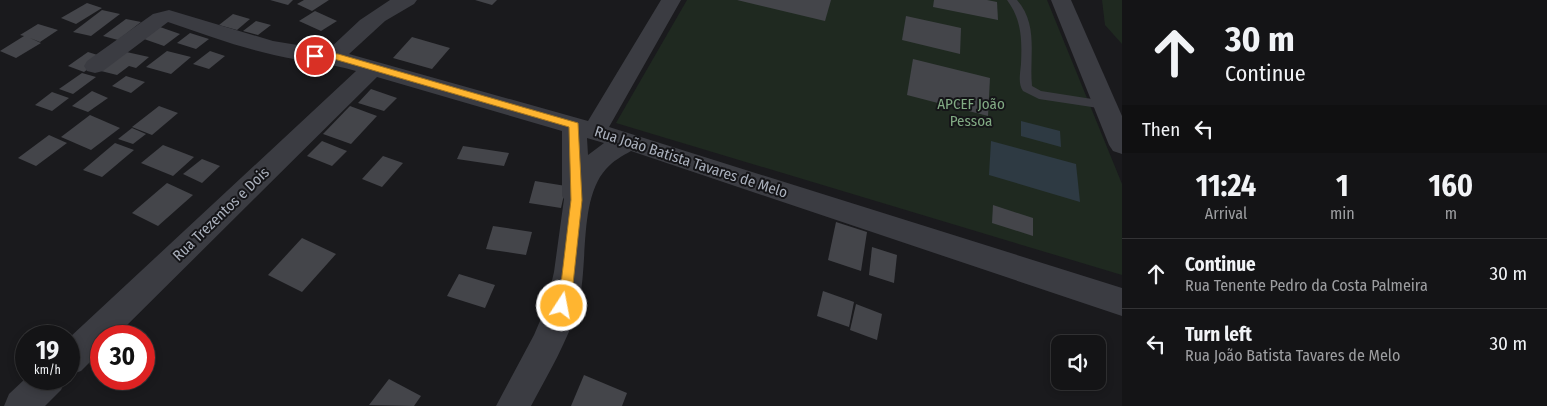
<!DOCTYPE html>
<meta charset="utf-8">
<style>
:root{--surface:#141416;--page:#1d1d1f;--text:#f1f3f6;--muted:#9d9ea1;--line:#333335}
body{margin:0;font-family:"Fira Sans Condensed",sans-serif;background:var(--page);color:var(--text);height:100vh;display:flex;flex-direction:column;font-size:19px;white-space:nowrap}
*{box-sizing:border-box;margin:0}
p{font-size:16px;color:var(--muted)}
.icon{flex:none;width:28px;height:28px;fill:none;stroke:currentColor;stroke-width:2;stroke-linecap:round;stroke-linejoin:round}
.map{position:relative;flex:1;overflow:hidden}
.drawer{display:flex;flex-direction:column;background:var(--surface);width:425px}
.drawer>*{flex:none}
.hud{background:#141416;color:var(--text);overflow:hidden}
.buttons{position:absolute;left:1051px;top:335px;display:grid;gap:10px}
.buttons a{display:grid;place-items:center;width:55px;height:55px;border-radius:10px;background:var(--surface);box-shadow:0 2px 8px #0003,0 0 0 1px var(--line);font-size:25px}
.speed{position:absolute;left:15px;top:325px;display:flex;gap:10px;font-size:25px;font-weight:700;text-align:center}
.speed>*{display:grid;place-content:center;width:65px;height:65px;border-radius:50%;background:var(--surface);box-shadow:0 2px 8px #0003,0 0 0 1px var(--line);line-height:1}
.speed small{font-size:12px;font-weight:400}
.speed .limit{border:8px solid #d22;background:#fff;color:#111}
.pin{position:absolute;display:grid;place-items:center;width:42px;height:42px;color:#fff;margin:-21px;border:2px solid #fff;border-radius:50%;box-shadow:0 1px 5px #0007}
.me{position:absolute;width:55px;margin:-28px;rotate:11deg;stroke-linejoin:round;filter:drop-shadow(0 0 4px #0008)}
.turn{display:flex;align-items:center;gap:18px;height:105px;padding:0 20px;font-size:22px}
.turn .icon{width:65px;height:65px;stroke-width:2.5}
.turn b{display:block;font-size:35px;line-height:42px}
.then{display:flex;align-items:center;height:48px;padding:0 20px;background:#0003;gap:10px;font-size:19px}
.eta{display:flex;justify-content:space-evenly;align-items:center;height:85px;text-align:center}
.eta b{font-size:30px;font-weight:700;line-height:35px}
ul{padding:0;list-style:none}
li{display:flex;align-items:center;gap:15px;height:70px;padding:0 20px;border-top:1px solid var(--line)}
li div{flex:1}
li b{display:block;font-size:19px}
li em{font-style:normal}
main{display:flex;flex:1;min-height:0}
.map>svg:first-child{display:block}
.green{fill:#1f2920}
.water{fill:#2e3a43}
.building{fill:#44454a}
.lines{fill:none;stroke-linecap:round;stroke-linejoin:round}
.service{fill:#3b3c42;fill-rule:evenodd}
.minor{fill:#3b3c42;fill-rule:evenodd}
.tertiary{fill:#3b3c42;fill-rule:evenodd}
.route{fill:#ffb530;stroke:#a6761f}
.labels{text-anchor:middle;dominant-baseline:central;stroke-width:4;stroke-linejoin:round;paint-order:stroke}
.park-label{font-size:15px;fill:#81aa83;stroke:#151518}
.street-label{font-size:15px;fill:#abb1bd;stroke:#151518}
</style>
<main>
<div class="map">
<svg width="1122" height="406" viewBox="0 0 1122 406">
<rect width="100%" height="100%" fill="#1a1a1d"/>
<!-- green -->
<g class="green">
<path d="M687,0H1047L1122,184V275L616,123Z"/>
<path d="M1102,0H1122V44L1105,25Z"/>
</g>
<!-- water -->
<g class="water">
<path d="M1021,121L1060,131L1061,147L1021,136Z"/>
<path d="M991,141L1076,164L1080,202L989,175Z"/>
</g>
<!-- building -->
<g class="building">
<path d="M270,0H293L288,5Z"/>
<path d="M304,0H329L312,11L297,4Z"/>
<path d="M475,0H497L492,5Z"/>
<path d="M737,0H831L825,21Z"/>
<path d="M934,0H987L997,2L998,20L933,7Z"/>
<path d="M87,3L102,8L76,24L61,18Z"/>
<path d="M102,10L120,14L91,36L73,32Z"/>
<path d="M315,11L337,21L321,31L299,21Z"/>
<path d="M233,14L250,19L237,30L219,25Z"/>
<path d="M906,16L961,28L960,54L902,40Z"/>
<path d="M126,19L141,22L118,40L103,36Z"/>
<path d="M256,21L271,25L258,35L243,31Z"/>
<path d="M38,24L58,30L40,42L30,38L41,43L16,58L0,51L24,36L20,35Z"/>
<path d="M160,27L180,34L164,46L144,39Z"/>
<path d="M190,33L209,39L196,49L177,43Z"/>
<path d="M412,37L450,48L432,69L393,58Z"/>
<path d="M122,51L149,57L136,68L129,66L117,75L97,70Z"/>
<path d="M167,51L191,57L171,74L146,67Z"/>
<path d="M210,51L225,56L209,69L193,64Z"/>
<path d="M88,52L104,57L84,72L68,66Z"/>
<path d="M913,59L990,78L988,116L907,95Z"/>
<path d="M82,73L96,77L73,94L59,89Z"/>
<path d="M126,76L145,82L131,93L112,86Z"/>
<path d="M371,89L397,98L384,111L358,103Z"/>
<path d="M92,91L108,98L88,112L72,106Z"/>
<path d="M52,92L69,98L52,111L35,105Z"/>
<path d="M159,106L178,113L152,135L132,127Z"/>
<path d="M350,106L377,116L351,144L323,134Z"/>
<path d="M90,115L120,128L91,150L61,137Z"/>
<path d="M132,128L146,134L133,144L118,139Z"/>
<path d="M49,135L67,143L36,166L18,158Z"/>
<path d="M322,141L347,151L332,166L307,156Z"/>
<path d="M115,143L134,150L102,177L83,170Z"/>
<path d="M163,145L194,157L173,176L141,163Z"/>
<path d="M463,146L509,153L504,166L457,159Z"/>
<path d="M383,156L403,163L382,187L362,179Z"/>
<path d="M202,159L220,166L202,183L183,174Z"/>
<path d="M535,181L566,186L561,208L529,203Z"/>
<path d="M167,183L193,195L158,226L132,213Z"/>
<path d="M993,205L1033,218V236L992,223Z"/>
<path d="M836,222L867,232L861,271L828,260Z"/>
<path d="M493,226L532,232L526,255L486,249Z"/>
<path d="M302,238L336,254L302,292L268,275Z"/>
<path d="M872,247L897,255L894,283L869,275Z"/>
<path d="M459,274L495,285L485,308L447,296Z"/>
<path d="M823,291L854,302L849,327L817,316Z"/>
<path d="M856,304L882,314L877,340L850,330Z"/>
<path d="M584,375L627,393L622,406H571Z"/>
<path d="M389,379L421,396L414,406L369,405Z"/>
</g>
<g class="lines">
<!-- service -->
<path class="service" d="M1007,0H1017C1039,25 1029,56 1032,86L1041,91L1105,101L1109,102L1111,105L1109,108L1105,109L1039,99L1023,91C1018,84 1020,74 1021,64C1022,40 1022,20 1007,0Z"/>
<!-- minor -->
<g class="minor">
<path d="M390,0H417L414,4L385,21L349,54L588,121L661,0H681L609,127L1122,288V316L631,151C622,156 613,161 606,169C578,200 589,266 578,306C568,341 548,374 531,406H496L534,335L546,307L554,272L564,199L562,196V131L377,77L116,336H101V351L81,371L69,375V338L356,71C329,63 302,62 274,55C238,47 203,34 168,22L103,71L95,73L87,71L84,66L87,61L153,14L169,10L273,41L328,50L360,20ZM587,138L604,143L588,155Z"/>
<path d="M26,378V379H66L61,390L45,406H4L9,394Z"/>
</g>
<!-- tertiary -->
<path class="tertiary" d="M1051,0H1071L1122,116V154L1113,151L1109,145Z"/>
</g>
<!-- route -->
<path class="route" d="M315,53L338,54L578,123L582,200L573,284L567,311L562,312L558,311L556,306L561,284L571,200L569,127L334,59L312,58V54Z"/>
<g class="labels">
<!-- park labels -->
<g class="park-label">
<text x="971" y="104">APCEF João<tspan x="971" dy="17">Pessoa</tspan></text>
</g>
<!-- street labels -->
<g class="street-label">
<text transform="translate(691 162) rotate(18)">Rua João Batista Tavares de Melo</text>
<text transform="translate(221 214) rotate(-44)">Rua Trezentos e Dois</text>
</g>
</g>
</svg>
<div class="buttons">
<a><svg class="icon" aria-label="sound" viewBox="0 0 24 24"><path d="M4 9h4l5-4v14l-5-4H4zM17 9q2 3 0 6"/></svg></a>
</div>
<div class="speed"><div>19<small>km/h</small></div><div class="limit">30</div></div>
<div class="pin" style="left:315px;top:56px;background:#d93025"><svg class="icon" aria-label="arrive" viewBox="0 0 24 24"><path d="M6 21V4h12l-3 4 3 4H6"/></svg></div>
<svg class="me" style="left:562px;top:306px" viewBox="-20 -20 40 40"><circle r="17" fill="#ffb530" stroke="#fff" stroke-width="3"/><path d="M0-11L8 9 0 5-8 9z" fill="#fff"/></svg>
</div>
<section class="drawer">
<div class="hud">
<div class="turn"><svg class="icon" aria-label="ahead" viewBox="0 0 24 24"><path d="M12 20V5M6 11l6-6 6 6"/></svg><div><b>30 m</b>Continue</div></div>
<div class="then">Then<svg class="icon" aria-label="left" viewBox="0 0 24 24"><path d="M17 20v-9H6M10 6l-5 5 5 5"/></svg></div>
</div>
<div class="eta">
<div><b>11:24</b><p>Arrival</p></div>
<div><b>1</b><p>min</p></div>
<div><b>160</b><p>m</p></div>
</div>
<ul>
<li><svg class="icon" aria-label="ahead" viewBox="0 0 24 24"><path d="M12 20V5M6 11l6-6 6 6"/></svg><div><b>Continue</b><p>Rua Tenente Pedro da Costa Palmeira</p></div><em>30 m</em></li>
<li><svg class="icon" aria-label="left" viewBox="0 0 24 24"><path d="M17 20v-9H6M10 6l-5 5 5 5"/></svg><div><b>Turn left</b><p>Rua João Batista Tavares de Melo</p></div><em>30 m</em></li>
</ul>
</section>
</main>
